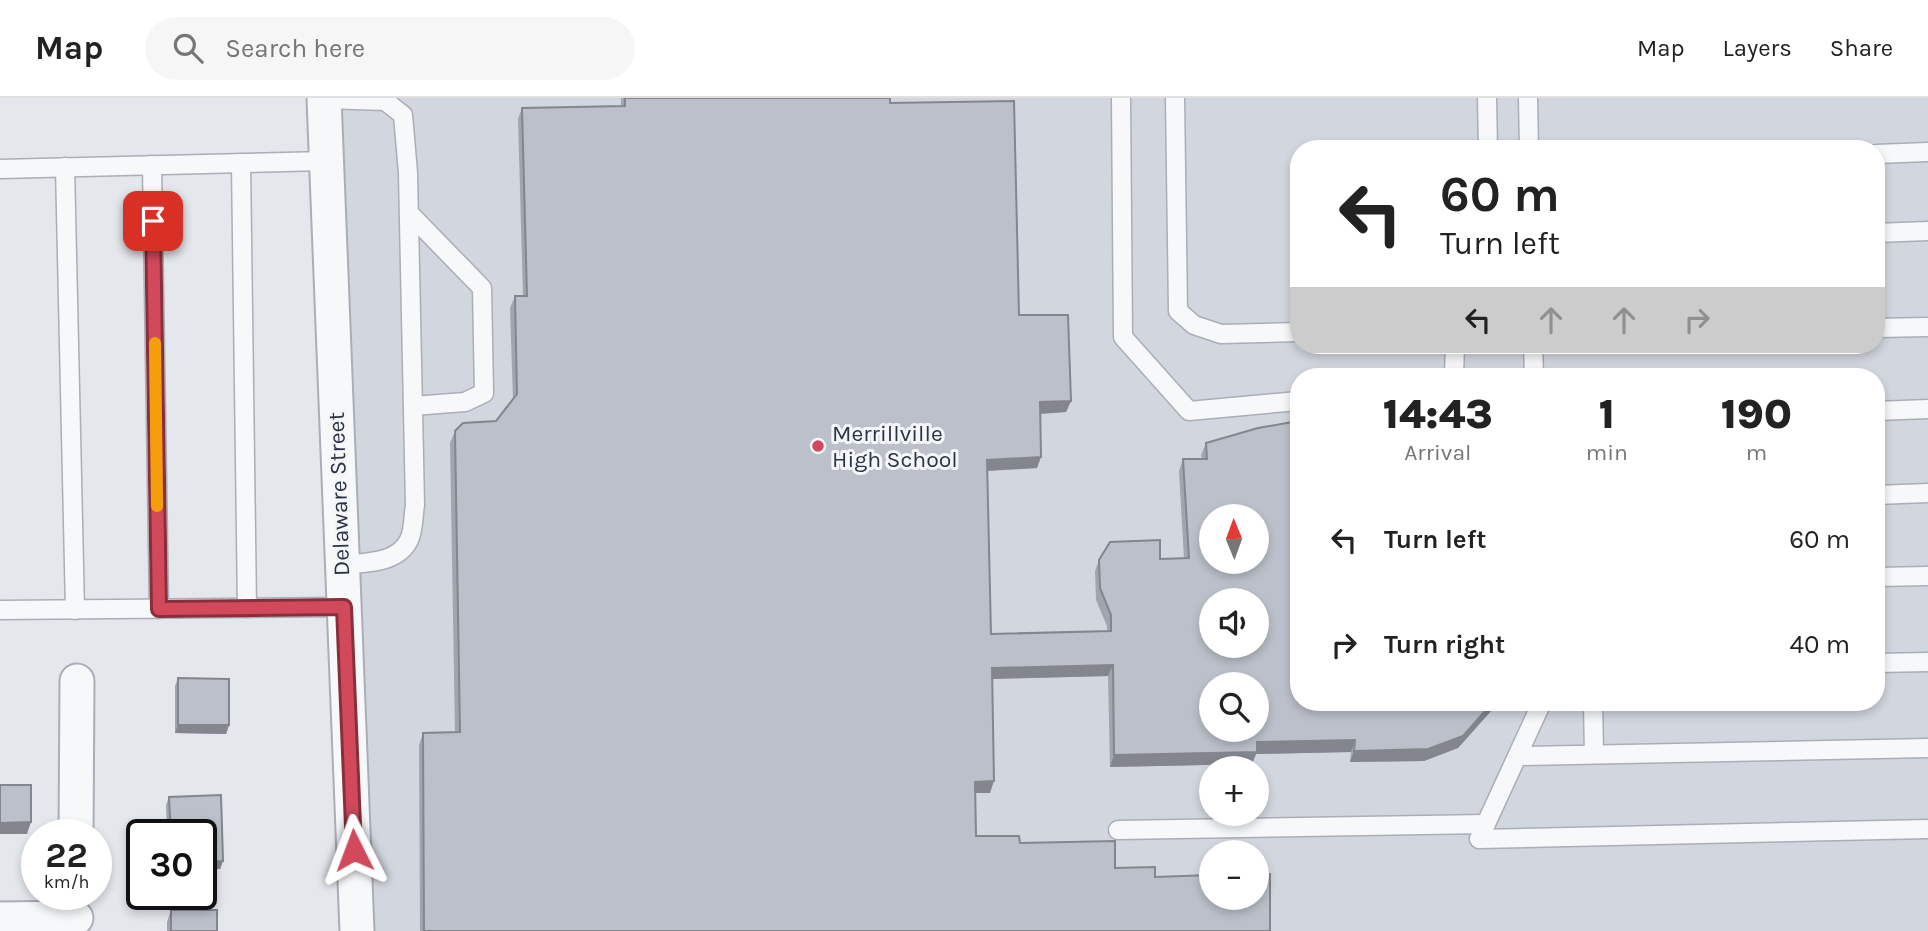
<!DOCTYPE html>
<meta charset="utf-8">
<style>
:root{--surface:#fff;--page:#f6f6f6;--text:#222;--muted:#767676;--line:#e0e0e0}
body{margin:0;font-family:Karla,sans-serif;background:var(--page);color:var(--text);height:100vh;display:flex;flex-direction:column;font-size:26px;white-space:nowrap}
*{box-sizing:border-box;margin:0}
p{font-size:23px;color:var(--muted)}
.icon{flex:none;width:38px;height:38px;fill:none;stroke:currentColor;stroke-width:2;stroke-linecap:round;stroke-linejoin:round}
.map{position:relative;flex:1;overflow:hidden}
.sheet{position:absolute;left:1290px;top:270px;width:595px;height:343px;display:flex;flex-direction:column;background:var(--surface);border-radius:28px;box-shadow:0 4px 10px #0003}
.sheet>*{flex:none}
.banner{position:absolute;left:1290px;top:42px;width:595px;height:214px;border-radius:28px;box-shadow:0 4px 10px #0003;background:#fff;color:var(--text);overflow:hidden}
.needle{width:46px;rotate:359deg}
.buttons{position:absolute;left:1199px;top:406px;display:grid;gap:14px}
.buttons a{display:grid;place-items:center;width:70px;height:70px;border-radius:50%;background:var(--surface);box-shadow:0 4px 10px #0003;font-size:35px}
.speed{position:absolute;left:21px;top:721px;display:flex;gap:14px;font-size:35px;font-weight:700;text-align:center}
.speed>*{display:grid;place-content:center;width:91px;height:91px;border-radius:50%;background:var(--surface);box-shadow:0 4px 10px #0003;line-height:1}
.speed small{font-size:18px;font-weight:400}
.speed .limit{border:4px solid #111;border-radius:10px;background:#fff;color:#111}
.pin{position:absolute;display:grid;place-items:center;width:60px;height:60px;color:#fff;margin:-30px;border-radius:14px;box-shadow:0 4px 10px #0006}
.me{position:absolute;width:77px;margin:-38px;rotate:357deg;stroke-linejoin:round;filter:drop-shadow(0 0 5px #0008)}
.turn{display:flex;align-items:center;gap:24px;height:147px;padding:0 35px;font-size:32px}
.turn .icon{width:91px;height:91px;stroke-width:2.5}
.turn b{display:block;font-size:49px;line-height:60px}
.lanes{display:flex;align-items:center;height:66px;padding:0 35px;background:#0003;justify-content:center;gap:35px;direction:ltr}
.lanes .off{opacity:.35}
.eta{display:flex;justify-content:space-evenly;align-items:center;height:119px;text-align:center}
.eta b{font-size:42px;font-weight:800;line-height:49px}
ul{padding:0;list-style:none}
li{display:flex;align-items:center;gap:21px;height:105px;padding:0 35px}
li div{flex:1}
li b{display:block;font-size:26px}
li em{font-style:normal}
header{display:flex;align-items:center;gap:42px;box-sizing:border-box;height:98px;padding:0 35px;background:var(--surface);border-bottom:2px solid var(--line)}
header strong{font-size:33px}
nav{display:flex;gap:38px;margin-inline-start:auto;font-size:24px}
.search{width:490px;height:63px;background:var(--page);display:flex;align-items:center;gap:18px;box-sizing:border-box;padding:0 24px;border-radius:38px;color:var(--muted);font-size:26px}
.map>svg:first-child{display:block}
.built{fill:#d2d6de;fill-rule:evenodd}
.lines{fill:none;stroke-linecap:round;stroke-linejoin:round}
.lane-casing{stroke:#a9aeb7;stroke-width:21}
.street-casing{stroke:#a9aeb7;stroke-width:37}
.lane{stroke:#f7f8fa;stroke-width:18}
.street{stroke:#f7f8fa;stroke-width:33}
.wall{fill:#a1a5ae}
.shaded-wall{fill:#83868d}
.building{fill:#bbc0ca;stroke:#83868d;stroke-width:2;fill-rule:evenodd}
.route-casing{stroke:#882f3b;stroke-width:18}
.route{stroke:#d1495b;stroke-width:12}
.slow{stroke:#f59e0b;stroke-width:12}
.poi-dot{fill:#d1495b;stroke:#f4f6f9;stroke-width:2.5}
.labels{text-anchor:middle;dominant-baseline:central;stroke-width:6;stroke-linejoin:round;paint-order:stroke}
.poi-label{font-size:23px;fill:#2b3445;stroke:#f4f6f9;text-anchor:start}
.street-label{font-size:23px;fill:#2b3445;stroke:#f4f6f9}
</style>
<header>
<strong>Map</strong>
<div class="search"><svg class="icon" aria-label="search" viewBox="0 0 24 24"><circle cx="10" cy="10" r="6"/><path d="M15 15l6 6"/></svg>Search here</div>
<nav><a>Map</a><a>Layers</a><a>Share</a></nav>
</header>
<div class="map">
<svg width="1928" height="833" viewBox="0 0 1928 833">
<rect width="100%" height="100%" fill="#e4e7ec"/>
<!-- built -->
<path class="built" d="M324,0H1928V833H357ZM1298,51H1876V247H1298ZM1298,278H1876V604H1298ZM1211,418H1256V464H1211ZM1211,502H1256V548H1211ZM1211,586H1256V632H1211ZM1211,670H1256V716H1211ZM1211,754H1256V800H1211Z"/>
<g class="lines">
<!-- lane casing -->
<g class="lane-casing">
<g id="lane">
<path d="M1121,0L1123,239L1189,313L1298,303"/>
<path d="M1175,0L1178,213L1194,227L1221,236L1298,234"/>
<path d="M1487,0L1488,51"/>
<path d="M1528,0L1529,51"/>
<path d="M324,1L385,3L403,17L408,75L415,407C413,418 414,432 409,442C397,466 366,464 342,467"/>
<path d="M1876,56L1928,54"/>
<path d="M241,65L247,510"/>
<path d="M152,67L159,511"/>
<path d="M65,69L75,512"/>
<path d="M0,71L326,63"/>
<path d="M409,115L482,190L484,295L465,304L413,308"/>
<path d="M1876,135L1928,133"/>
<path d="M1876,230L1928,229"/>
<path d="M1533,247L1534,278"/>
<path d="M1454,278L1455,247"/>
<path d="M1876,313L1928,311"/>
<path d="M1876,397L1928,395"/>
<path d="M1876,479L1928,478"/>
<path d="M0,512L344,509"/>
<path d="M1876,565L1928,564"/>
<path d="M1542,604L1479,741L1928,731"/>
<path d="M1593,604L1594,656"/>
<path d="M1518,658L1928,650"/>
<path d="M1118,732L1486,726"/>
</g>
</g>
<!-- street casing -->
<g class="street-casing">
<g id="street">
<path d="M324,0L357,833"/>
<path d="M76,737L77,583"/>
<path d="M0,821L76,820"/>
</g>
</g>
<!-- lane -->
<use href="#lane" class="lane"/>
<!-- street -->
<use href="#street" class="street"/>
</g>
<!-- wall -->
<g class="wall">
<path d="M621,0H890V5L1071,303L1066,314L1041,316L1037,370L987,373L991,536L1107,533V528L1096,502L1095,473L1099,462L1184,461L1179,373L1183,361H1202L1201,357L1206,345L1491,613L1458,650L1424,663L1350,664L1351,654L1256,656L1252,666L1110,669L1108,578L992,581L990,695H975L976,738L1020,745L1115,770L1155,779L1270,833H420L419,647L423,635L455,634L450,345L455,333L496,323L513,302L510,210L515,198H523L518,21L522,10L621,8Z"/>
<path d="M178,580L229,627L226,636L175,635V588Z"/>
<path d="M221,697L223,763L220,771L201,772V737H167L166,707L169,699Z"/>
<path d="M171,812L217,833H167V824Z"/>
</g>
<!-- shaded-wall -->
<g class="shaded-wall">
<path d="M1071,303L1066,314L1036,316L1040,304Z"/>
<path d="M1041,359L1037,370L983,373L987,362Z"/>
<path d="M1113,567L1108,578L988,581L992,570Z"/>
<path d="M1494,604L1491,613L1458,650L1424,663L1350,664L1354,653Z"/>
<path d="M178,627H229L226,636L175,635Z"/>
<path d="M1355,642L1351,654L1256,656L1252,666L1110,669L1114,657L1257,644Z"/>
<path d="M994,683L990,695H971L975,684Z"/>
<path d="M31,724L27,736H0V725Z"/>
<path d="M223,763L220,771L201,772V764Z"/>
</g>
<!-- building -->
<g class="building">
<path d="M625,0H890V5L1014,3L1019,217H1068L1071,303L1040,304L1041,359L987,362L991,536L1111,533V517L1100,490L1099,462L1110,444L1160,442V461L1189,460L1183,361H1207L1206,345L1258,330L1298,323V604H1493L1463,638L1428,651L1354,653L1355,642L1257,644V654L1114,657L1113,567L992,570L994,683L975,684L976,738H1019L1020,745L1115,743V770L1155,769V779L1211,777V800H1256V776H1270V833H424L423,635L460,634L455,333L463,325L496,323L517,296L515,198H527L522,10L625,8ZM1211,418H1256V464H1211ZM1211,502H1256V548H1211ZM1211,586H1256V632H1211Z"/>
<path d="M178,580L229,581V627H178Z"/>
<path d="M0,687H31V724L0,725Z"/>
<path d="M221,697L223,763L201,764V737H171L169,699Z"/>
<rect x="171" y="812" width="46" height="21"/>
</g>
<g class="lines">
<!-- route casing -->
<g class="route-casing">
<path id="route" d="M153,123L159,511L344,509L354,752"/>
</g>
<!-- route -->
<use href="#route" class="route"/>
<!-- slow -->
<path class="slow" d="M155,245L157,408"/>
</g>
<!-- markers -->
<circle class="poi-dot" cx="818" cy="348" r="7"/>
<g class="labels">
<!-- poi labels -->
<g class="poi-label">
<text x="832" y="335">Merrillville<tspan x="832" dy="26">High School</tspan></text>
</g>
<!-- street labels -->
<g class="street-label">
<text transform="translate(339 396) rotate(-92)">Delaware Street</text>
</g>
</g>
</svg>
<div class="buttons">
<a><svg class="needle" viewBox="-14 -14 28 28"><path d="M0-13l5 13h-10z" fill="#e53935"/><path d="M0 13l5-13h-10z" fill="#767676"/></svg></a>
<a><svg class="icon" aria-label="sound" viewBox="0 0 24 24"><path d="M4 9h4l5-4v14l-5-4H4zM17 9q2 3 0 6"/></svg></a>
<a><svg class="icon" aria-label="search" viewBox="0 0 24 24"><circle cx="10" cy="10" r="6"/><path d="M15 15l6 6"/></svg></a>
<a>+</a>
<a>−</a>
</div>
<div class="speed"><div>22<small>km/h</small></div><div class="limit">30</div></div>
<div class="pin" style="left:153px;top:123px;background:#d93025"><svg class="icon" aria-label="arrive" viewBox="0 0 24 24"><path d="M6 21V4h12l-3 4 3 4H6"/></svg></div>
<svg class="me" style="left:354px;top:752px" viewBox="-20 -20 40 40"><path d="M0-17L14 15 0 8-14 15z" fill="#d1495b" stroke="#fff" stroke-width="4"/></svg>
<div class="banner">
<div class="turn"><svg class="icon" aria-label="left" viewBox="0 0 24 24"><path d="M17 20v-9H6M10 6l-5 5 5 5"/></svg><div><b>60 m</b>Turn left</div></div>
<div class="lanes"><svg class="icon" aria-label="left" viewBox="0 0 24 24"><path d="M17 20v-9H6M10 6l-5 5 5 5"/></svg><svg class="icon off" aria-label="ahead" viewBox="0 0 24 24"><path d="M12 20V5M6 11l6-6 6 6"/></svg><svg class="icon off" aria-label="ahead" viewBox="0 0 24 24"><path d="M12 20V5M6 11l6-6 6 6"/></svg><svg class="icon off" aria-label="right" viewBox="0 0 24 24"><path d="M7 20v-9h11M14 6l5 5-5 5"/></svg></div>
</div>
<section class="sheet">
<div class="eta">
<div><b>14:43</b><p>Arrival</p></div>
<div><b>1</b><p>min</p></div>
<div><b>190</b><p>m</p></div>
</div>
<ul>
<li><svg class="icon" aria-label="left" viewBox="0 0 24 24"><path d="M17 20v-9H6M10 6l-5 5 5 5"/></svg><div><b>Turn left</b></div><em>60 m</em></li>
<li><svg class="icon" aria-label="right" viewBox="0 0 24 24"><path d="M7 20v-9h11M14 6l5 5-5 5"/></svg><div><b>Turn right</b></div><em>40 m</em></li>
</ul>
</section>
</div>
